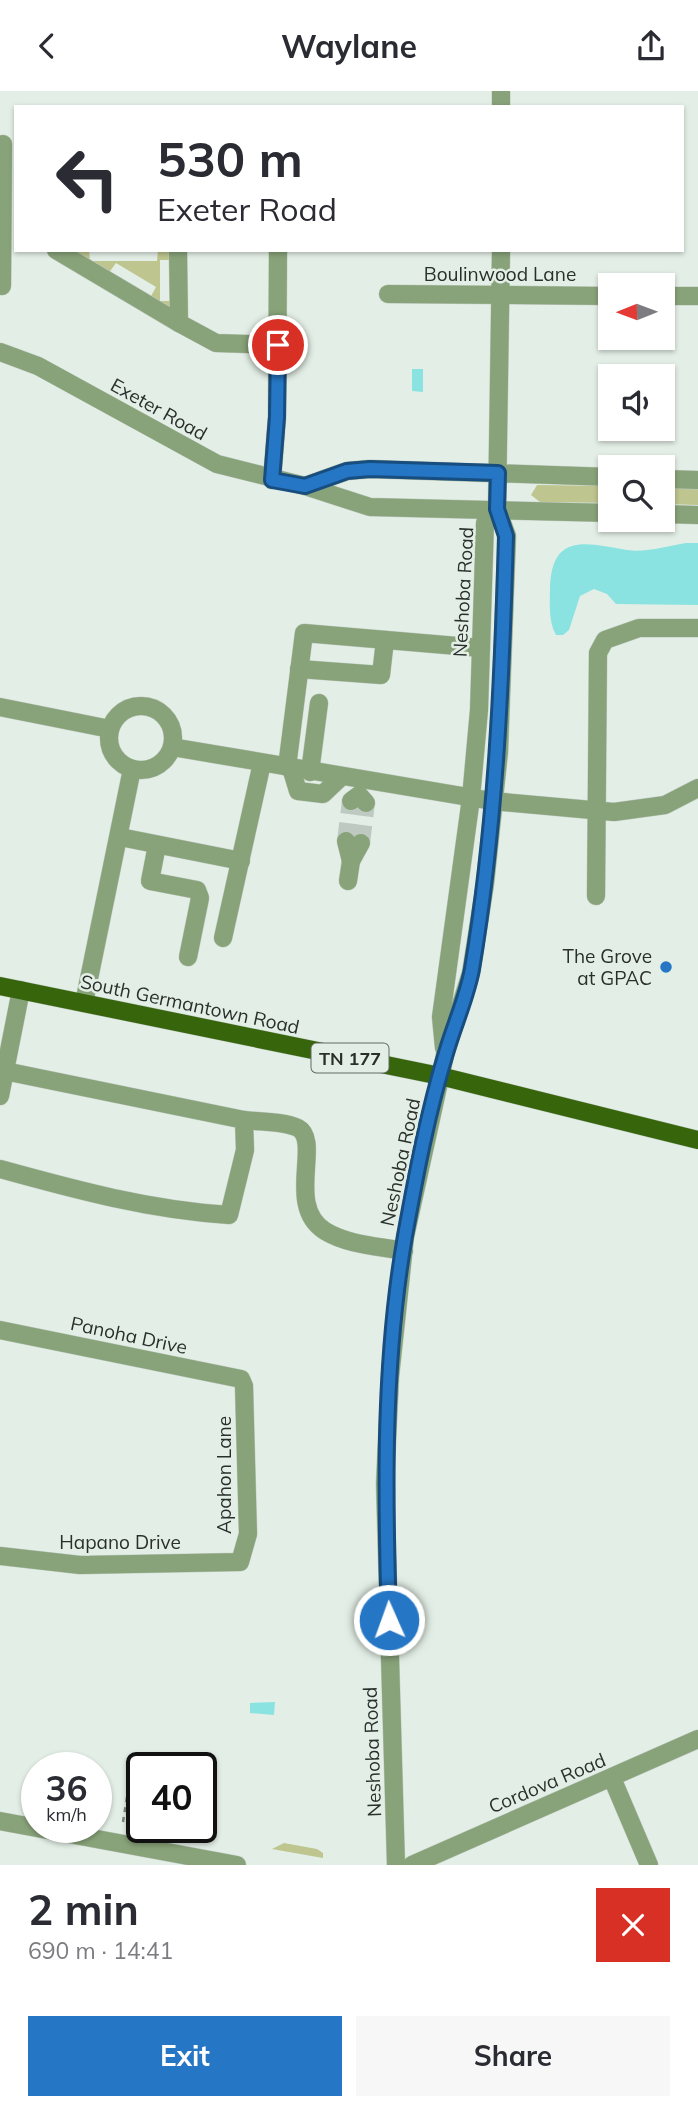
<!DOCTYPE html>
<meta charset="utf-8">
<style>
:root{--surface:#fff;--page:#f7f7f7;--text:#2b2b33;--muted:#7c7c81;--accent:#2577c5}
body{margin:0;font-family:Mulish,sans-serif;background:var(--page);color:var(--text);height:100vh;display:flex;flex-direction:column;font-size:26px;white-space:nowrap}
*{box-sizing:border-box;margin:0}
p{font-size:23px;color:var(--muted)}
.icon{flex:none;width:38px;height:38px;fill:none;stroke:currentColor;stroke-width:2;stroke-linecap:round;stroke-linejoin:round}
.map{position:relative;height:1774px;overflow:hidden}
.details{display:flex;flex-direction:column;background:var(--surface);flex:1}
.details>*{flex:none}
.guide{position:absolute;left:14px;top:14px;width:670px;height:147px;border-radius:0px;box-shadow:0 2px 5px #0004;background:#fff;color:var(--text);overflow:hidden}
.needle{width:46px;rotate:269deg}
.fabs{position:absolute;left:598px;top:182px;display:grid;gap:14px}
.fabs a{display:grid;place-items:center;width:77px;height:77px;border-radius:0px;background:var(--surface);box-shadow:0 2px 5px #0004;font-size:35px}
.speed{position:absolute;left:21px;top:1661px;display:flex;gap:14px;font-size:35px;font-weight:700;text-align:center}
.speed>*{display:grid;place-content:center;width:91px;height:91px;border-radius:50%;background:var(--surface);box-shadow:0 2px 5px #0004;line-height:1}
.speed small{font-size:18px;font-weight:400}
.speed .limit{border:4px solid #111;border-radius:10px;background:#fff;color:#111}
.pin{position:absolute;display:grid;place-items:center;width:60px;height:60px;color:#fff;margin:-30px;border:4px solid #fff;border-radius:50%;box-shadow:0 2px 7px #0007}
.me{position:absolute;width:77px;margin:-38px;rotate:358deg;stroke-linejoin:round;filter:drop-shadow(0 0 5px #0008)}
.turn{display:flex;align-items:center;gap:24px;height:147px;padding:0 28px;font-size:32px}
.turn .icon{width:91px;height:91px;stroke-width:2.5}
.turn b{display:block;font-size:49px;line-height:60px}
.round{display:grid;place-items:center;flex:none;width:74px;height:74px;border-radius:0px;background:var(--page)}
.overview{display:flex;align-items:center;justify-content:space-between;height:119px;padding:0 28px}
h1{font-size:42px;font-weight:700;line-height:52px}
.action{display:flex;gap:14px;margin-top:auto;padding:14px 28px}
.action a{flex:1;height:80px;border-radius:0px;background:var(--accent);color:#fff;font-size:28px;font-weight:700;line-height:80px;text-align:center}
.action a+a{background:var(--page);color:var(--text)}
header{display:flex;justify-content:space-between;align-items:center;height:91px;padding:0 28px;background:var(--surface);font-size:32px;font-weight:700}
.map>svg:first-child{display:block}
.green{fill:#bec58f}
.water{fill:#8ae3e0}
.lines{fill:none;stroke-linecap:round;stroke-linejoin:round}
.minor-tunnel{stroke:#bec9c1;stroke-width:18;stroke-dasharray:18 9;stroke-linecap:butt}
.minor-casing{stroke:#c2ccc5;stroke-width:19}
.major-casing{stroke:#c2ccc5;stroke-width:19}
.path{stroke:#808882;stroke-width:2.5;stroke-dasharray:5 5;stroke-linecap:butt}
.minor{stroke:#88a379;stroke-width:18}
.major{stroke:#37650c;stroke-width:18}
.route-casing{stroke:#184d80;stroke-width:18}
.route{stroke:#2577c5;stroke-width:12}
.poi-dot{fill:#2577c5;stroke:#e3efe6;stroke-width:2.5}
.labels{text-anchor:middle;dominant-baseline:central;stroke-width:5;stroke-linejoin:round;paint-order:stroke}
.shield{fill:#e3efe6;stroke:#626964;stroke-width:2}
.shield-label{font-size:18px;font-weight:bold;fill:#2a2f2c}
.street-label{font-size:19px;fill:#2a2f2c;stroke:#e3efe6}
.poi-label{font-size:19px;fill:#2a2f2c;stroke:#e3efe6;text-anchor:end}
</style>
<header><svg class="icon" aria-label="back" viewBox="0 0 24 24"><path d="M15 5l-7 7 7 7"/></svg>Waylane<svg class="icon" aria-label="share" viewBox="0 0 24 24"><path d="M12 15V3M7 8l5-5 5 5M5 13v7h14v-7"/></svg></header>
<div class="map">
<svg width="698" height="1774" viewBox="0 0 698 1774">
<rect width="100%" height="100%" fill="#e3efe6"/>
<!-- green -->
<g class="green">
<path d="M75,159H89L90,170H157L158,159H173L172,169H160V210H171V217L150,207L156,196L116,172L108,183L74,162Z"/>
<path d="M537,394L611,395V412L540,411L531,404Z"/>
<path d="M663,396L698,397V414L663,413Z"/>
<path d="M284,1752L317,1758L323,1762V1767L272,1758Z"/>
</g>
<!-- water -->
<g class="water">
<path d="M412,278H423V301L412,300Z"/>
<path d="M686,452H698V514L616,513L607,503L594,498L580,505L569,539L563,544H556C548,530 550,511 550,496C552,441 587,452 627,459C645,462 668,455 686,452Z"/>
<path d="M275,1611L274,1624L250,1622V1612Z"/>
</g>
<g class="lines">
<!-- minor-tunnel -->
<g class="minor-tunnel">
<path d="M346,750L351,710"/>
<path d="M361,752L366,712"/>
</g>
<!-- minor casing -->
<g class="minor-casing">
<g id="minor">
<path d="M501,16V0"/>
<path d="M56,159L179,232"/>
<path d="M178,159L179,232L216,252L278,254"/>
<path d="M2,195L3,53"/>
<path d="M388,203L611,205"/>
<path d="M663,205H698"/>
<path d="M0,261L38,275L217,373L305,395L370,416L611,422"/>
<path d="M663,388L698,389"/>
<path d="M272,389L277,326L278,159"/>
<path d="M305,395L347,380L370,378L611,386"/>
<path d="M663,423L698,424"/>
<path d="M299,578L381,584L385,549"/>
<circle cx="141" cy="647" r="32"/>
<path d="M0,616L110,638"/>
<path d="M172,656L492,710L614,721L665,714L698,697"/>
<path d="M287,676L304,542L481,557"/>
<path d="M291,677L298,700L323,703L341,686"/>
<path d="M310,681L319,612"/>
<path d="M351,710L359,704L366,712"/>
<path d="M120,746L241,770"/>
<path d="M346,750L351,770L361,752"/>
<path d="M157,754L150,790L197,799L200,807L188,866"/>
<path d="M348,790L351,770"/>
<path d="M596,805L598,562L605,549L639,537H698"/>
<path d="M223,847L262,672"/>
<path d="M84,912L132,678"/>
<path d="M444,957L441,926L471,707L479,619L485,432L497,418"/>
<path d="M0,979L244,1029L245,1059L229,1124C150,1119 76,1099 0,1078"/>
<path d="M0,1005L21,899"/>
<path d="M244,1029C260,1031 284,1030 298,1037C322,1050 285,1115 325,1140C348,1154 378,1155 404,1160"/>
<path d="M0,1239L241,1288L244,1295L248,1443L240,1471L80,1474L0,1465"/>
<path d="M612,1687L649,1774"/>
<path d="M0,1730L237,1774"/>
<path d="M396,1774L385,1393L390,1286L405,1146L445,964L471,882L485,793L499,661L507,445L497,418L501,159"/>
<path d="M412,1774L698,1648"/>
</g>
</g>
<!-- major casing -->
<g class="major-casing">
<path id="major" d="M0,895L440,985L698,1049"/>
</g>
<!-- path -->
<g class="path">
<path d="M127,1707L142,1714"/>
<path d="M123,1731L128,1700"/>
</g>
<!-- minor -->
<use href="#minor" class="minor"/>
<!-- major -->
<use href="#major" class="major"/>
</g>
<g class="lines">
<!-- route casing -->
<g class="route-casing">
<path id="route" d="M278,254L277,326L272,389L305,395L347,380L370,378L498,382L497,418L506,445C502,590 496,735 472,878C467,906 454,934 446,962C428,1021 416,1084 405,1145C383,1271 385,1401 389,1529"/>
</g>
<!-- route -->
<use href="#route" class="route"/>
</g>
<!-- markers -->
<circle class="poi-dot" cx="666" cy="876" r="7"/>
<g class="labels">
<!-- shield labels -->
<rect class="shield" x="311.5" y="952.5" width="77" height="29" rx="5"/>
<g class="shield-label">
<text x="350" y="967">TN 177</text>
</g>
<!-- street labels -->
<g class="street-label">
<text x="500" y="183">Boulinwood Lane</text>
<text transform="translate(159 318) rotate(29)">Exeter Road</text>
<text transform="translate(463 501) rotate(-87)">Neshoba Road</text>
<text transform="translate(190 913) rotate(12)">South Germantown Road</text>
<text transform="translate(400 1071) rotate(-78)">Neshoba Road</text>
<text transform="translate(129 1244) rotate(12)">Panoha Drive</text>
<text transform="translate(224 1384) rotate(-90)">Apahon Lane</text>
<text x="120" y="1451">Hapano Drive</text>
<text transform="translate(372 1661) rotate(-92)">Neshoba Road</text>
<text transform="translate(547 1692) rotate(-23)">Cordova Road</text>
</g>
<!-- poi labels -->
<g class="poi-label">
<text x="652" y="865">The Grove<tspan x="652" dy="22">at GPAC</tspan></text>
</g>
</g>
</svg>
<div class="fabs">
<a><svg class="needle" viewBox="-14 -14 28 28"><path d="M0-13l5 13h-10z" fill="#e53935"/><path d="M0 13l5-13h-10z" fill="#7c7c81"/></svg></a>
<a><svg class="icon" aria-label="sound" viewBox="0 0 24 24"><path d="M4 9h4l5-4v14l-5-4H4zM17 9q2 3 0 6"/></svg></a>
<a><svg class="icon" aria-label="search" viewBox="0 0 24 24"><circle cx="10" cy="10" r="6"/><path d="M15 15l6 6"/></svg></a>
</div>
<div class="speed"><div>36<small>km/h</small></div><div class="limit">40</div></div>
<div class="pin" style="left:278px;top:254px;background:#d93025"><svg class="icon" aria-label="arrive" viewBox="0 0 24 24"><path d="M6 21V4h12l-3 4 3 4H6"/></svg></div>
<svg class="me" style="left:389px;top:1529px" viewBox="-20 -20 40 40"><circle r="17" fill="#2577c5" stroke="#fff" stroke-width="3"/><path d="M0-11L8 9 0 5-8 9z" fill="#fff"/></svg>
<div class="guide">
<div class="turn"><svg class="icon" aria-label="left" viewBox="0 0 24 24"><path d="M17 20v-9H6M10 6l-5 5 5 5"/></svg><div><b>530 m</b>Exeter Road</div></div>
</div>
</div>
<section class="details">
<div class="overview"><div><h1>2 min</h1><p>690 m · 14:41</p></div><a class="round" style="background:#d93025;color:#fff"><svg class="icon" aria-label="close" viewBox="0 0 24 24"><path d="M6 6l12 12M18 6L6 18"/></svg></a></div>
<div class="action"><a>Exit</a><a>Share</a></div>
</section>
